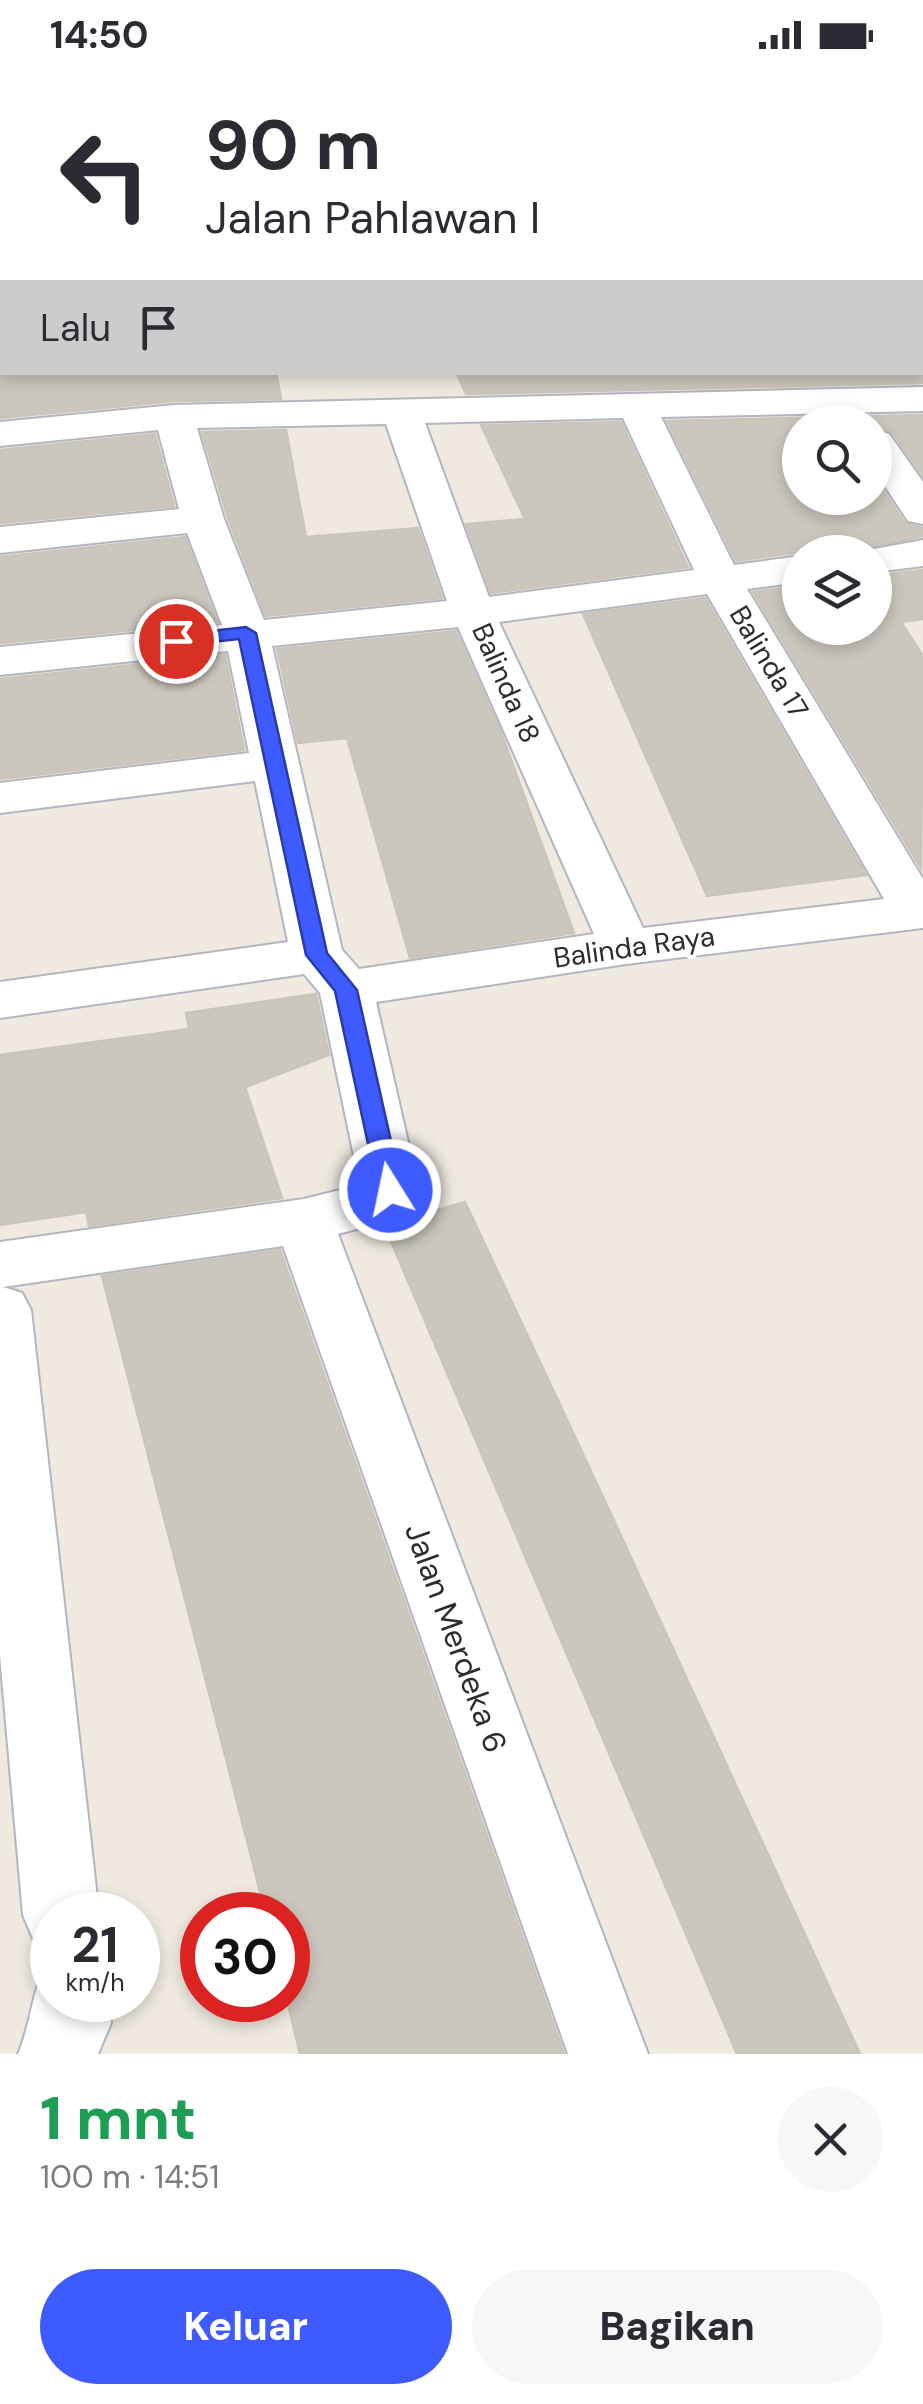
<!DOCTYPE html>
<html lang="id">
<meta charset="utf-8">
<style>
:root{--surface:#fff;--page:#f7f7f7;--text:#2b2b33;--muted:#7c7c81;--accent:#3d5bff}
body{margin:0;font-family:"DM Sans",sans-serif;background:var(--page);color:var(--text);height:100vh;display:flex;flex-direction:column;font-size:38px;white-space:nowrap}
*{box-sizing:border-box;margin:0}
p{font-size:32px;color:var(--muted)}
.icon{flex:none;width:55px;height:55px;fill:none;stroke:currentColor;stroke-width:2;stroke-linecap:round;stroke-linejoin:round}
.map{position:relative;height:1984px;overflow:hidden}
.panel{display:flex;flex-direction:column;background:var(--surface);flex:1}
.panel>*{flex:none}
.top-card{position:absolute;left:0px;top:0px;width:925px;height:305px;box-shadow:0 5px 15px #0003;background:#fff;color:var(--text);overflow:hidden}
.controls{position:absolute;left:782px;top:335px;display:grid;gap:20px}
.controls a{display:grid;place-items:center;width:110px;height:110px;border-radius:50%;background:var(--surface);box-shadow:0 5px 15px #0003;font-size:50px}
.speed{position:absolute;left:30px;top:1822px;display:flex;gap:20px;font-size:50px;font-weight:700;text-align:center}
.speed>*{display:grid;place-content:center;width:130px;height:130px;border-radius:50%;background:var(--surface);box-shadow:0 5px 15px #0003;line-height:1}
.speed small{font-size:25px;font-weight:400}
.speed .limit{border:15px solid #d22;background:#fff;color:#111}
.pin{position:absolute;display:grid;place-items:center;width:85px;height:85px;color:#fff;margin:-42px;border:5px solid #fff;border-radius:50%;box-shadow:0 2px 10px #0007}
.me{position:absolute;width:110px;margin:-55px;rotate:350deg;stroke-linejoin:round;filter:drop-shadow(0 0 8px #0008)}
.turn{display:flex;align-items:center;gap:35px;height:210px;padding:0 40px;font-size:45px}
.turn .icon{width:130px;height:130px;stroke-width:2.5}
.turn b{display:block;font-size:70px;line-height:85px}
.then{display:flex;align-items:center;height:95px;padding:0 40px;background:#0003;gap:20px;font-size:38px}
.round{display:grid;place-items:center;flex:none;width:105px;height:105px;border-radius:52px;background:var(--page)}
.summary{display:flex;align-items:center;justify-content:space-between;height:170px;padding:0 40px}
h1{font-size:60px;font-weight:800;line-height:75px;color:#1e9e55}
.primary-button{display:flex;gap:20px;margin-top:auto;padding:20px 40px}
.primary-button a{flex:1;height:115px;border-radius:60px;background:var(--accent);color:#fff;font-size:40px;font-weight:800;line-height:115px;text-align:center}
.primary-button a+a{background:var(--page);color:var(--text)}
.status{display:flex;justify-content:space-between;align-items:center;height:70px;padding:0 50px;background:var(--surface);direction:ltr}
.status svg{height:28px;fill:currentColor}
.map>svg:first-child{display:block}
.water{fill:#6fcdf4}
.building{fill:#cbc7be;stroke:#cbc5b9;stroke-width:2.5}
.lines{fill:none;stroke-linecap:round;stroke-linejoin:round}
.street-casing{stroke:#b3b5c1;stroke-width:4}
.street{fill:#fff;fill-rule:evenodd}
.route{fill:#3d5bff;stroke:#283ba6;stroke-width:2.5}
.labels{text-anchor:middle;dominant-baseline:central;stroke-width:8;stroke-linejoin:round;paint-order:stroke}
.street-label{font-size:28px;fill:#2d2d2d;stroke:#fff}
.near-street-label{font-size:32px;fill:#2d2d2d;stroke:#fff}
</style>
<div class="status"><b>14:50</b><svg viewBox="0 0 49 12"><path d="M0 12V9h3v3zM5 12V6h3v6zM10 12V3h3v9zM15 12V0h3v12zM26 1h20v11H26zM47 4h2v5h-2z"/></svg></div>
<div class="map">
<svg width="923" height="1984" viewBox="0 0 923 1984">
<rect width="100%" height="100%" fill="#efe9e0"/>
<!-- water -->
<path class="water" d="M0,0H698L2,2L0,68Z"/>
<!-- building -->
<g class="building">
<path d="M0,302H276L281,329L174,331L0,348Z"/>
<path d="M456,302H923V313L466,324Z"/>
<path d="M923,345V406L892,362L875,357V352H800V428H875V408L905,453L923,458V466L854,482H800L736,491L667,351Z"/>
<path d="M621,352L688,497L491,523L466,454L525,449L481,355Z"/>
<path d="M286,360L306,467L418,458L442,528L266,546L228,448L202,362Z"/>
<path d="M155,364L174,436L0,453V380Z"/>
<path d="M185,467L217,552L0,573V487Z"/>
<path d="M923,500V549L901,552L923,586L921,798L753,522L800,516V558H875V506Z"/>
<path d="M705,528L866,805L707,826L583,544Z"/>
<path d="M456,561L501,662L574,863L410,888L347,668L298,673L277,579Z"/>
<path d="M225,585L244,680L0,709V609Z"/>
<path d="M316,924L329,985L245,1017L282,1128L89,1156L86,1142L0,1155V985L189,959L186,943Z"/>
<path d="M465,1132L591,1401L860,1984H737L384,1155Z"/>
<path d="M280,1180L564,1984H300L287,1930L288,1845H266L102,1206Z"/>
</g>
<g class="lines">
<!-- street casing -->
<g class="street-casing">
<g id="street">
<path d="M923,23V42H922V23Z"/>
<rect x="0" y="89" width="2" height="20"/>
<rect x="922" y="220" width="1" height="22"/>
<path d="M2,231V253L0,254V232Z"/>
<path d="M923,317V341L661,347L734,495L800,486V512L747,519L923,809V858L626,894L376,932L419,1120L401,1147L338,1164L648,1984H568L283,1176L3,1217L22,1223L31,1240L99,1845H52V1878L34,1871L23,1845L0,1585V1172L304,1129L360,1115L320,923L304,904L0,948V912L288,872L255,711L0,743V713L249,683L228,581L0,605V577L222,555L187,463L0,483V457L179,439L158,360L0,376V352L174,335ZM623,348L694,500L489,527L425,353ZM386,354L447,531L264,550L224,449L197,358ZM707,524L884,829L643,858L499,552ZM458,557L594,864L359,899L342,880L272,576Z"/>
<path d="M875,360L889,364L923,412V454L908,451L875,401Z"/>
<path d="M923,470V496L875,502V482H858Z"/>
<path d="M52,1899V1930H109L111,1953L98,1984H18C30,1956 31,1930 42,1903Z"/>
</g>
</g>
<!-- street -->
<use href="#street" class="street"/>
</g>
<!-- route -->
<path class="route" d="M246,557L256,563L327,883L357,920L402,1120L390,1129L378,1120L335,921L306,885L239,569L176,576L167,571L176,565Z"/>
<g class="labels">
<!-- street labels -->
<g class="street-label">
<text transform="translate(769 592) rotate(59)">Balinda 17</text>
<text transform="translate(506 613) rotate(66)">Balinda 18</text>
<text transform="translate(634 877) rotate(-8)">Balinda Raya</text>
</g>
<!-- near-street labels -->
<g class="near-street-label">
<text transform="translate(456 1568) rotate(70)">Jalan Merdeka 6</text>
</g>
</g>
</svg>
<div class="controls">
<a><svg class="icon" aria-label="search" viewBox="0 0 24 24"><circle cx="10" cy="10" r="6"/><path d="M15 15l6 6"/></svg></a>
<a><svg class="icon" aria-label="layers" viewBox="0 0 24 24"><path d="M12 4l9 5-9 5-9-5zM3 14l9 5 9-5"/></svg></a>
</div>
<div class="speed"><div>21<small>km/h</small></div><div class="limit">30</div></div>
<div class="pin" style="left:176px;top:571px;background:#d93025"><svg class="icon" aria-label="arrive" viewBox="0 0 24 24"><path d="M6 21V4h12l-3 4 3 4H6"/></svg></div>
<svg class="me" style="left:390px;top:1120px" viewBox="-20 -20 40 40"><circle r="17" fill="#3d5bff" stroke="#fff" stroke-width="3"/><path d="M0-11L8 9 0 5-8 9z" fill="#fff"/></svg>
<div class="top-card">
<div class="turn"><svg class="icon" aria-label="left" viewBox="0 0 24 24"><path d="M17 20v-9H6M10 6l-5 5 5 5"/></svg><div><b>90 m</b>Jalan Pahlawan I</div></div>
<div class="then">Lalu<svg class="icon" aria-label="arrive" viewBox="0 0 24 24"><path d="M6 21V4h12l-3 4 3 4H6"/></svg></div>
</div>
</div>
<section class="panel">
<div class="summary"><div><h1>1 mnt</h1><p>100 m · 14:51</p></div><a class="round"><svg class="icon" aria-label="close" viewBox="0 0 24 24"><path d="M6 6l12 12M18 6L6 18"/></svg></a></div>
<div class="primary-button"><a>Keluar</a><a>Bagikan</a></div>
</section>
